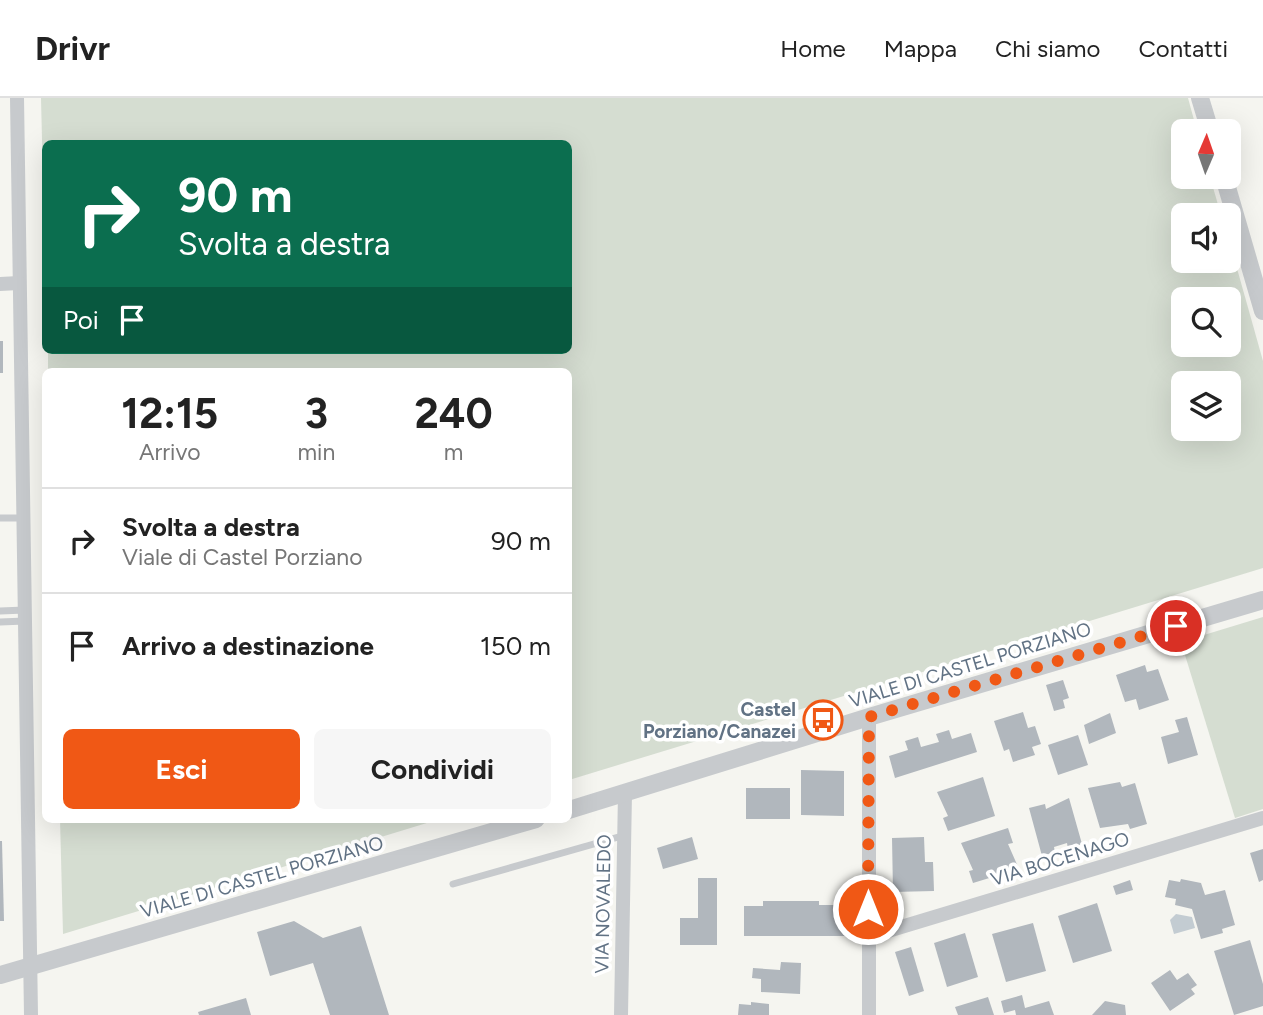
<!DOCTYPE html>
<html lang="it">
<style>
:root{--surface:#fff;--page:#f6f6f6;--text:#222;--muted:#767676;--line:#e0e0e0;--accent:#f05815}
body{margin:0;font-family:Figtree,sans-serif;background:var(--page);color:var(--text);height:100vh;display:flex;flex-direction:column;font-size:26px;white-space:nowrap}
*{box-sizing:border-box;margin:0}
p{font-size:23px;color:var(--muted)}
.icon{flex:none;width:38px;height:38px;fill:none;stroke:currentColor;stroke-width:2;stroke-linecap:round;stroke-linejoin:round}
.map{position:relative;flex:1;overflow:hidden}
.side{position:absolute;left:42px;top:270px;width:530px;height:455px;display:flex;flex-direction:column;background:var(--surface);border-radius:10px;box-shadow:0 7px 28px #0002}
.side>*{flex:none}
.banner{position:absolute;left:42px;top:42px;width:530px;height:214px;border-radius:10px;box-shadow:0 7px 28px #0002;background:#0b6e4f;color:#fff;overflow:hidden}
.needle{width:46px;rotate:2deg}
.tools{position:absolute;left:1171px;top:21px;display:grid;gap:14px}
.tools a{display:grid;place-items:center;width:70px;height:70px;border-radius:10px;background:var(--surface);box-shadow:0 7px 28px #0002;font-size:35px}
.pin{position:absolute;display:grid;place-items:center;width:60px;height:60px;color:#fff;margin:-30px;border:4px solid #fff;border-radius:50%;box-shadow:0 2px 7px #0007}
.me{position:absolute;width:77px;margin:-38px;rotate:0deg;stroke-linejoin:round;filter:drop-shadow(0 0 5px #0008)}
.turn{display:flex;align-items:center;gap:24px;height:147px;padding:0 21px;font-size:32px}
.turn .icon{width:91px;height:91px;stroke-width:2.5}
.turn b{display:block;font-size:49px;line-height:60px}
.then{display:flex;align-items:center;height:66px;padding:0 21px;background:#0003;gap:14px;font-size:26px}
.eta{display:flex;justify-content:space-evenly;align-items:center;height:119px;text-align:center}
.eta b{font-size:42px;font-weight:700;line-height:49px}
.action{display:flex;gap:14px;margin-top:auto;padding:14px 21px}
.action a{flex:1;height:80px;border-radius:10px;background:var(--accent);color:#fff;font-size:28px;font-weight:700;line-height:80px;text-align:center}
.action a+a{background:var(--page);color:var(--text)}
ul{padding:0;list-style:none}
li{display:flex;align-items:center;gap:21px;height:105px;padding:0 21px;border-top:2px solid var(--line)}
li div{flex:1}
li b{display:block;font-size:26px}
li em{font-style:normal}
header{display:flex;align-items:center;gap:42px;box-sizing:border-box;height:98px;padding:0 35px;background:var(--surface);border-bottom:2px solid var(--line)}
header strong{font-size:33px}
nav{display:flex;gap:38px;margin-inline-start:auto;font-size:24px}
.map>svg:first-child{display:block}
.green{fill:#d5ddd1;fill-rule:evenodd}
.water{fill:#c3ccd2}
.building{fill:#b1b7bd}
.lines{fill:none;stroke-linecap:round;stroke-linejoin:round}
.service{stroke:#c7cacd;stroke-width:7}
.minor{stroke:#c7cacd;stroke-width:14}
.tertiary{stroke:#c7cacd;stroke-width:18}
.route{stroke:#f05815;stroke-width:12;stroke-dasharray:0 21.6}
.labels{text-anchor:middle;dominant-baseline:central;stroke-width:7;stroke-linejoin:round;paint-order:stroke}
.street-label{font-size:19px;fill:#617284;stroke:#fff}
.poi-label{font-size:19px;font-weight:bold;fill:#617284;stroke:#fff;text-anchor:end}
</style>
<header>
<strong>Drivr</strong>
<nav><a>Home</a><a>Mappa</a><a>Chi siamo</a><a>Contatti</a></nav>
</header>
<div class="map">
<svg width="1263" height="917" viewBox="0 0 1263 917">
<rect width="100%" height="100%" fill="#f5f5f0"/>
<!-- green -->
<g class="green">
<path d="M41,0H1188L1197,33H1183V79H1210L1221,117H1183V163H1228L1229,142L1263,263V470L569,682V273H48V252H569V46H46L45,166ZM1183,201H1228V247H1183ZM1183,285H1228V331H1183Z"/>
<path d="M1263,519V711L1235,720L1181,544Z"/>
<path d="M60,721H440L63,836Z"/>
</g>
<!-- water -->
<path class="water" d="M1176,816L1192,819L1195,830L1174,836L1170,822Z"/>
<!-- building -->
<g class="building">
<rect x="0" y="243" width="3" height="32"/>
<path d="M1145,567L1147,574L1158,571L1169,602L1139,612L1136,601L1125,604L1116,577Z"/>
<path d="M1063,582L1069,600L1063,602L1065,610L1054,613L1046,587Z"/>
<path d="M1023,614L1028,630L1035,628L1041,646L1032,649L1035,657L1013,664L1009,651L1004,653L994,623Z"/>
<path d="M1110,615L1116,635L1089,646L1084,627Z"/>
<path d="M1187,619L1198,657L1168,666L1161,639L1179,634L1175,622Z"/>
<path d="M949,632L952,641L971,635L977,654L895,680L889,658L908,652L905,643L918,639L921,649L939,644L936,636Z"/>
<path d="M1078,637L1088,667L1058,677L1048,647Z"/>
<path d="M801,672L844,673V718L801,717Z"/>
<path d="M983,679L995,718L948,733L943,720L948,718L937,694Z"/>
<path d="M1120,684L1122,689L1135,685L1147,726L1130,731L1128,726L1100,730L1088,690Z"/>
<rect x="746" y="690" width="44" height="31"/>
<path d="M1069,700L1082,746L1068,751L1067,745L1054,749L1055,754L1042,758L1029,710L1045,706L1046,711Z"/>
<path d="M1008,730L1013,745L1008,746L1019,771L973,785L969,773L973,772L961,745Z"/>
<path d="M692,739L698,761L663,771L657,750Z"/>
<path d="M924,739L925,764H933L934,793L893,794L892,740Z"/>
<path d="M0,743H2L4,823H0Z"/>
<path d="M1263,751V782L1259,784L1250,755Z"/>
<path d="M698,780H717V847H680V820H698Z"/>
<path d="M1181,781L1201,785L1205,797L1225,792L1235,827L1222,831L1223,835L1201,841L1192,811L1175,807L1176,801L1165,799L1169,782L1180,784Z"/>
<path d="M1130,782L1133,792L1116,797L1113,788Z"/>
<path d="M763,803H819V807H848V838H744V808H763Z"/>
<path d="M1097,805L1112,853L1073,865L1058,818Z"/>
<path d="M294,823L323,840L361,828L389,917H330L313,865L270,878L257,834Z"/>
<path d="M1033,825L1046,873L1006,884L992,836Z"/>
<path d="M965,835L978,879L947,889L934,845Z"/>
<path d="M1250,842L1263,886V908L1234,917L1214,853Z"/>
<path d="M911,849L924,893L909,898L895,854Z"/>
<path d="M781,864L801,865L800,896L761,894V881L752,880L753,870L780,872Z"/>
<path d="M1170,872L1177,882L1188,875L1197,887L1191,891L1195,896L1170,913L1151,885Z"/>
<path d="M1022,897L1025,910L1049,903L1054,917H1016L1015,912L1004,915L1001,903Z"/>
<path d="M988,899L994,917H958L955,909Z"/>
<path d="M246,900L251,917H199L198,914Z"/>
<path d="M1105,903L1125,907L1126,917H1092Z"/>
<path d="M751,904L769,906V917H738L739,906L751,907Z"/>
</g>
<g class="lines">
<!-- service -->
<g class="service">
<path d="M0,420H23"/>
<path d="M0,513L25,512"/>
<path d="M0,524L25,523"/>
<path d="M453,786L622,738"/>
</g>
<!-- minor -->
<g class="minor">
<path d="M17,0L31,917"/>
<path d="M0,186L19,185"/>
<path d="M869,619V917"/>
<path d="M868,839L1263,720"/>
<path d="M621,917L625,695"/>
</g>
<!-- tertiary -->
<g class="tertiary">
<path d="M1200,0L1210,33"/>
<path d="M1224,79L1263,213"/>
<path d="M569,712L869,619L1263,502"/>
<path d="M0,877L536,721"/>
</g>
</g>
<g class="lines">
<!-- route -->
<path class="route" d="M868,811L869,619L1176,528"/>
</g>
<!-- icons -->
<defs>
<g id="bus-ring" transform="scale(2.0125)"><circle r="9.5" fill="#fff" stroke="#f05815" stroke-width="1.5"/><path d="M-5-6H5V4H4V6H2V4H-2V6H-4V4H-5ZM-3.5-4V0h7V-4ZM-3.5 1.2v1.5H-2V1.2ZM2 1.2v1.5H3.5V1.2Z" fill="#f05815"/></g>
</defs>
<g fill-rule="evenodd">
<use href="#bus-ring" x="823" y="622"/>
</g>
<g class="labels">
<!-- street labels -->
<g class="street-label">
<text transform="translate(970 567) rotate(-17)">VIALE DI CASTEL PORZIANO</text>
<text transform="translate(1060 761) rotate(-17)">VIA BOCENAGO</text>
<text transform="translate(262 779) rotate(-16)">VIALE DI CASTEL PORZIANO</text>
<text transform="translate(603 806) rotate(-89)">VIA NOVALEDO</text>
</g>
<!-- poi labels -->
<g class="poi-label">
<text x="796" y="611">Castel<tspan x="796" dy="22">Porziano/Canazei</tspan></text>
</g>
</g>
</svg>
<div class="tools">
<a><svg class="needle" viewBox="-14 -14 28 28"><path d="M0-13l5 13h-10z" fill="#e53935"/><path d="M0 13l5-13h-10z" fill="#767676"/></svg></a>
<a><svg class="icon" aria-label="sound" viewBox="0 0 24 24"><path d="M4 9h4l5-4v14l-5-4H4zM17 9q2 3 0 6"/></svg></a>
<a><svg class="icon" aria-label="search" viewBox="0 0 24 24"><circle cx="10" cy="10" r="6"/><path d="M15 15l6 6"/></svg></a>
<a><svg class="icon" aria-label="layers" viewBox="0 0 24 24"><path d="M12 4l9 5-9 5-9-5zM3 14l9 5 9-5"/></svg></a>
</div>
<div class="pin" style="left:1176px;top:528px;background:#d93025"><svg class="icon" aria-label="arrive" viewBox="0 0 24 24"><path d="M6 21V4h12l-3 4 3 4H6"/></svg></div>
<svg class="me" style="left:868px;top:811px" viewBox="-20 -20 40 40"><circle r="17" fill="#f05815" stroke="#fff" stroke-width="3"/><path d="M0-11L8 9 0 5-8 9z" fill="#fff"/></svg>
<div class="banner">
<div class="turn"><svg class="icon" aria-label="right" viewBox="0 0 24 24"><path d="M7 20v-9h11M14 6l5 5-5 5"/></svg><div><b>90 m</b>Svolta a destra</div></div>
<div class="then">Poi<svg class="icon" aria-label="arrive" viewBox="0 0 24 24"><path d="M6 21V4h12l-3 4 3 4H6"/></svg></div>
</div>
<section class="side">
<div class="eta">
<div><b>12:15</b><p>Arrivo</p></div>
<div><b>3</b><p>min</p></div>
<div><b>240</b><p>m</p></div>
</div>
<ul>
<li><svg class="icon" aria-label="right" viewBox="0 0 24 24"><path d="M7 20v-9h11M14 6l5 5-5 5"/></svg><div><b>Svolta a destra</b><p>Viale di Castel Porziano</p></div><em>90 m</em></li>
<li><svg class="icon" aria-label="arrive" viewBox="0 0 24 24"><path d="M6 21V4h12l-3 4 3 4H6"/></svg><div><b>Arrivo a destinazione</b></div><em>150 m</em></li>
</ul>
<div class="action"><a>Esci</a><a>Condividi</a></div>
</section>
</div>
